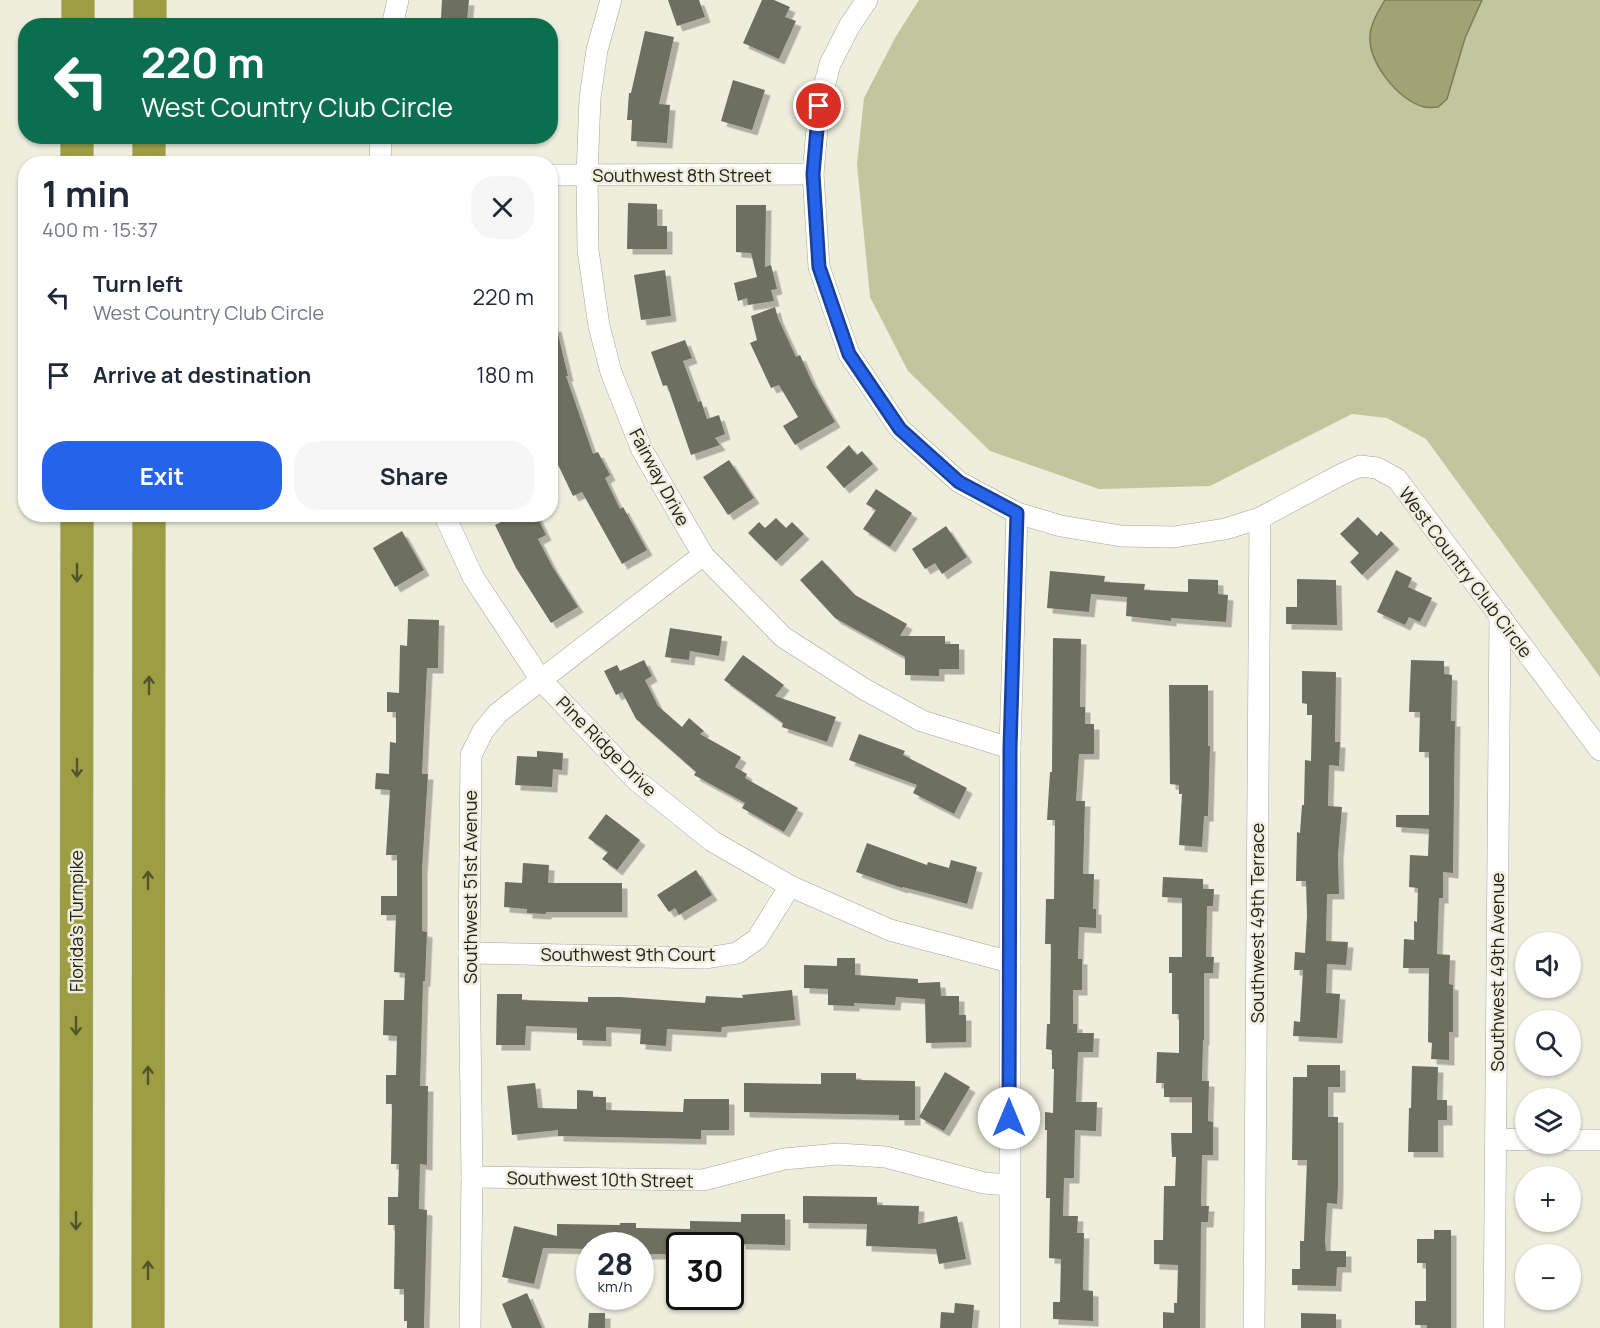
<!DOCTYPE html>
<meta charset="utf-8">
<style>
:root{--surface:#fff;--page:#f6f6f7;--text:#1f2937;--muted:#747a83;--accent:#2563eb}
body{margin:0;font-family:Manrope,sans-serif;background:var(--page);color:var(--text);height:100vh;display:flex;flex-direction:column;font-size:22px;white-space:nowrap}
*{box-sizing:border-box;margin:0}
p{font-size:20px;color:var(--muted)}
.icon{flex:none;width:33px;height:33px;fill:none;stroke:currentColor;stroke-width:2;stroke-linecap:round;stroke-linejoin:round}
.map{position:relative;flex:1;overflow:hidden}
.sheet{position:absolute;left:18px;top:156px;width:540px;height:366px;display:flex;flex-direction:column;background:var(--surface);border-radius:24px;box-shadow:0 2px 4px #0004}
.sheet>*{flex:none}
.banner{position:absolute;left:18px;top:18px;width:540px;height:126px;border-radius:24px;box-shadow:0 2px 4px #0004;background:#0b6e4f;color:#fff;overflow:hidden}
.fabs{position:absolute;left:1515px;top:932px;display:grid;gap:12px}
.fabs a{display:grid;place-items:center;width:66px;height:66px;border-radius:50%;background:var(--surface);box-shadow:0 2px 4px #0004;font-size:30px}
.speed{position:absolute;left:576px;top:1232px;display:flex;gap:12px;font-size:30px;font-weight:700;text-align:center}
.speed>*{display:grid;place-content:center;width:78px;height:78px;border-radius:50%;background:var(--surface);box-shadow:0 2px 4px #0004;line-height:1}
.speed small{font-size:15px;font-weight:400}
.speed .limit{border:3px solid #111;border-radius:9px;background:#fff;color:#111}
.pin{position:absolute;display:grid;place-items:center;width:51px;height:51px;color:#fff;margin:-26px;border:3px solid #fff;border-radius:50%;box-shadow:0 2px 6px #0007}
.me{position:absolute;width:66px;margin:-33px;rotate:0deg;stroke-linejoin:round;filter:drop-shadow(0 0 4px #0008)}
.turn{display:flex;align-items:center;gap:21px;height:126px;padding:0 24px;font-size:27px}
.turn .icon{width:78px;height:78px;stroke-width:2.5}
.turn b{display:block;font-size:42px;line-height:51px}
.round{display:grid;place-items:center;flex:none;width:63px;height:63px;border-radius:24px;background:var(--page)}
.headline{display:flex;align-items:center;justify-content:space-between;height:102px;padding:0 24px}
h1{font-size:36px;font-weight:700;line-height:45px}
.action{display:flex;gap:12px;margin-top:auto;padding:12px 24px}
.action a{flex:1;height:69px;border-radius:24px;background:var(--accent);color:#fff;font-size:24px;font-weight:700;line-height:69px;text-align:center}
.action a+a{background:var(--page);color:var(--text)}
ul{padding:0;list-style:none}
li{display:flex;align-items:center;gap:18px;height:78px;padding:0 24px}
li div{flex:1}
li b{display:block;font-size:22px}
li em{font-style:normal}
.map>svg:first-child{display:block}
.green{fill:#c3c59c}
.water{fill:#a2a374;stroke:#7c7c59;stroke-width:1.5}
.building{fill:#6e6f5e;filter:url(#shadow)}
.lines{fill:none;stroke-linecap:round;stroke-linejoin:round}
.minor-casing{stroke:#a5a695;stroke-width:22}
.motorway-casing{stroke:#d3d3d1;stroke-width:34}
.minor{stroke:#fff;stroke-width:21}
.motorway{stroke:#9d9e44;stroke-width:33}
.oneway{stroke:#53542b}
.route-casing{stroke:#184099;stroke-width:15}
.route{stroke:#2563eb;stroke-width:10}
.labels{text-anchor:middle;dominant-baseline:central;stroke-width:5;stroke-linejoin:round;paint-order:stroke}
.street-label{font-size:18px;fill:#22221b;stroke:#edeedc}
</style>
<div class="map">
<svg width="1600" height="1328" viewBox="0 0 1600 1328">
<defs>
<filter id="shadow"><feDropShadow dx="5.5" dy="5.5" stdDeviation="0" flood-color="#0004"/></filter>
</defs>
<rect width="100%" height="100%" fill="#edeedc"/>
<!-- green -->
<path class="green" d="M919,0H1600V677L1426,439L1387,418L1352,414L1210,486L1099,489L990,451L908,371L870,297L857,164L864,98L895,38Z"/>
<!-- water -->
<path class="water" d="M1385,0H1482L1465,38L1447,99L1438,107C1434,107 1428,108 1424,107C1397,99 1368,62 1370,35C1371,23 1379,10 1385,0Z"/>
<!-- building -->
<g class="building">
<path d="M442,0H469L467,20L441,18Z"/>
<path d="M668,0H699L705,17L677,26Z"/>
<path d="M762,0H774L790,7L785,17L796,21L779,59L743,43Z"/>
<path d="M645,31L674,37L659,104L670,105L667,143L631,141L632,120H627L629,93H631Z"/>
<path d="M733,80L765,90L752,130L721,121Z"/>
<path d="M628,203L657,204V226H667V249H627Z"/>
<path d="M736,205H766L765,267L771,265L777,289L771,290L774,301L748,305L747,298L738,301L734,283L757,277L751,253L736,252Z"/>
<path d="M665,270L671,316L641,320L634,275Z"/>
<path d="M775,307L778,318L796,357L800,355L812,382L835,422L795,445L783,426L798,417L779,385L771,388L750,343L757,340L751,316Z"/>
<path d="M556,326L568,376H566L593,454L598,452L610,475L605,478L620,509L623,507L647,550L622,564L582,492L573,496L550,448V327Z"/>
<path d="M685,340L692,358L683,361L698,402L701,401L707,419L719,415L725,434L715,438L720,445L691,455L667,385L663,386L651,352Z"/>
<path d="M849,445L857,455L862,451L873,464L844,488L826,467Z"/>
<path d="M729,460L754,498L728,515L703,477Z"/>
<path d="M876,489L912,513L890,547L863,529L876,510L866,504Z"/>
<path d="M517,514H536L546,535L538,539L552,566L578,607L551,623L516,568L495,525Z"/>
<path d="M1358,517L1377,536L1381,531L1394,544L1362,575L1350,562L1359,553L1340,534Z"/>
<path d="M776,518L786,528L792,522L804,534L776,561L748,533L759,522L765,528Z"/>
<path d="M946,526L967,557L942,574L935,563L925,569L912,549Z"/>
<path d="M402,531L424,570L395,587L373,548Z"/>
<path d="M822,560L855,595L907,624L900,636H945V644H959V669H939V676L905,675V657L835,618L800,580Z"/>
<path d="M1396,570L1412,578L1408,587L1432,598L1420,622L1409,617L1405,625L1377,612Z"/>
<path d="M1050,571L1105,576L1104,582L1145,584L1144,590L1188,592V579L1218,580V594L1228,595L1226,622L1171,618V621L1126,616L1127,597L1091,594L1089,612L1047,608Z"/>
<path d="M1297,579L1336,580L1337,625L1286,624V607H1297Z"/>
<path d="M408,619L439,620L438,668H427L422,774H428L422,869V931L427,932L425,981H423L420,1086H428L427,1165L420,1164L419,1209L427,1210L424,1328H407V1321H404V1289H394L395,1225H388V1197H398L399,1164H391L392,1104H386V1075H396L397,1036L383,1035L384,1000H404L405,973L394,972L396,915H381V896H397V855H386L390,790L375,789L376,773L389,774L390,742L396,743V712H387V692L399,693L400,645L407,646Z"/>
<path d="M670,628L722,636L719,656L690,651L689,660L665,657Z"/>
<path d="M1053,638L1081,639L1080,707H1085V724H1094V754H1079L1076,801H1085L1083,874H1094L1093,909H1096V928L1079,927L1078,959H1082V990H1073V1024H1077V1033H1094L1093,1052H1078L1076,1102H1097L1096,1131L1075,1130L1074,1178H1064L1063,1216H1078L1077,1233H1084L1083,1290L1093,1291V1321L1053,1319V1302H1060L1061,1259L1049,1258L1050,1198H1046L1047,1130H1045V1112L1053,1113L1054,1069H1052V1050L1046,1049L1047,1024H1050L1051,944H1045L1046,899H1054L1055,820H1047L1050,772H1052Z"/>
<path d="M743,655L784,685L775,696L836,717L827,742L782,727L783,723L724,680Z"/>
<path d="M644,660L652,676L645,680L658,706L682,727L689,718L704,731L700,734L741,757L735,767L747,774L745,778L798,808L784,832L742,808L745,803L694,775L696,772L636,719L622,692L616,695L604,671L617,665L620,671Z"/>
<path d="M1411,660L1444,661V674L1452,675L1451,721H1455L1453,873L1443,872V898H1439L1437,954L1450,955L1449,984L1453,985V1032H1449V1060L1431,1059L1432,1043L1428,1042L1429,968H1403L1404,939L1414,940V921L1417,922L1418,888L1409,887L1410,855L1428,856L1429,829L1396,827V815H1429V752H1419L1420,712H1409Z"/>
<path d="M1302,671L1336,672L1335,742H1340L1339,766L1329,765L1328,806L1342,807L1338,854L1339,894H1327L1326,941L1348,942L1346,965L1327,964L1326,993L1340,994L1337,1038L1293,1036L1294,1021L1300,1022L1303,970H1294L1295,952L1305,953L1307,916L1306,881H1296L1297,832L1300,833L1302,805H1304L1305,760L1311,761L1312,715H1307V704L1302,703Z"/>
<path d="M1169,685H1208V746H1210L1208,816H1204L1202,847L1179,845L1182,794H1179V785L1170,784Z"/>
<path d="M859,734L905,751L903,755L967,788L954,814L913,793L917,785L849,760Z"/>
<path d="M537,751L563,753L562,770L553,769L552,787L515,785L517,756L537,757Z"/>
<path d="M606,814L640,840L617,870L602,859L608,852L588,838Z"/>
<path d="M867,843L927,865L928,862L949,868L951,860L977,867L967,904L903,887L902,888L856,872Z"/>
<path d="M523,863L549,865L548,883H622V912H546V914L527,913V909L504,907L505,882L522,883Z"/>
<path d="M696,870L712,895L679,915L675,908L669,912L657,895Z"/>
<path d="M1163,877L1203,879V889H1214L1213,906H1207L1206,957H1214L1213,973H1204V1040H1203L1202,1081H1209L1208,1121L1213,1122V1155H1202L1201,1206H1209L1208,1222H1201L1200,1328H1163V1312L1174,1313V1303H1177L1178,1265L1154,1264V1240H1163L1164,1186H1175L1176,1157H1172L1171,1133H1192V1097H1164V1083H1156L1157,1052L1179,1053V1014H1172V973H1169V957H1182V898L1162,897Z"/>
<path d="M837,958H855V975L918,979V983L940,982L941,996H959V1015H966V1042L926,1043L925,999L896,997L895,1005L854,1003V1006L828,1005V989L804,988V965L837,966Z"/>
<path d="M792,990L795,1020L722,1027L721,1032L667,1029L666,1046L640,1044L641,1029L606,1027V1041L577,1040V1028L526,1026L525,1045H496L497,994H522V1000L588,1002V997H620L705,1003L706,996L743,998L742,995Z"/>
<path d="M1307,1065H1340V1087H1328V1117H1338V1185L1337,1204L1327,1203L1325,1241L1326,1251H1346V1267H1337L1336,1286L1292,1285V1269H1300V1241H1304L1307,1160H1292L1293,1077H1307Z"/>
<path d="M1412,1066L1438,1067L1437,1100H1447V1120H1438V1152H1408L1409,1108H1411Z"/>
<path d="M945,1072L970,1087L944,1131L919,1117Z"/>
<path d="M821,1073H856V1080L915,1081V1120H899V1115L744,1112V1083L821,1084Z"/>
<path d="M535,1083L538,1108L577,1109V1090L593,1091V1097H606V1110L683,1112L684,1099H729V1130H701V1139L558,1136V1130L512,1135L507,1086Z"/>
<path d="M803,1196L877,1197V1205L919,1206L918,1224L957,1216L966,1259L939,1264L936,1249L866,1246L867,1224L803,1223Z"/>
<path d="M741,1214H785V1245L740,1244V1240L711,1239V1245H667V1254H640V1245H590V1249L543,1248L534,1284L502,1277L514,1226L557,1236V1224L620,1225V1223H636V1228L690,1229V1221L741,1222Z"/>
<path d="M1434,1230H1451V1328H1427V1325H1415V1301H1426V1263H1417V1239H1434Z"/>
<path d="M527,1293L542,1328H512L502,1304Z"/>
<path d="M955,1303L974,1305L972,1328H940L941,1312L954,1313Z"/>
<path d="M589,1313H605V1328H588Z"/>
<path d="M1301,1313L1336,1314V1328H1301Z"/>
</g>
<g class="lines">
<!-- minor casing -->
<g class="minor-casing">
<g id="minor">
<path d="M611,0L597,50L590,98L587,175L588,250L599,326L611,372L642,450L703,555L783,637L864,689L922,721L1010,748"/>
<path d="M867,0L850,25L830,64L819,106L813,174L819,267L849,354L900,429L959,482L1017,513L1061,526L1121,536L1174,537L1225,529L1260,518L1342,474L1360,466L1377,468L1397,479L1600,750"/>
<path d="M392,26L398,0"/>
<path d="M380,164L381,136"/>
<path d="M550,175L813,174"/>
<path d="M444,514L473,577L541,680L636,780L712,841L790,886L890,930L1010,962"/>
<path d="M469,953L706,958L737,953L757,939L790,886"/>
<path d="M1496,1139L1526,1140"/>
<path d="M1570,1140H1600"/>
<path d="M472,1177L703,1180L784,1159L838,1154L886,1157L984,1183L1009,1185"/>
<path d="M470,1328L472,1177L469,953L471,755L483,731L498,713L703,555"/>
<path d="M1010,1328V748L1017,513"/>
<path d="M1254,1328L1260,518"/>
<path d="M1494,1328L1500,616"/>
</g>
</g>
<!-- motorway casing -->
<g class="motorway-casing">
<g id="motorway">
<path d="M78,26V0"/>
<path d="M150,26V0"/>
<path d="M77,164V136"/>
<path d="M149,164V136"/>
<path d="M76,1328L77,514"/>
<path d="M148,1328L149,514"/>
</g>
</g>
<!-- minor -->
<use href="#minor" class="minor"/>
<!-- motorway -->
<use href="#motorway" class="motorway"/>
</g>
<!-- one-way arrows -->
<defs><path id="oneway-shaft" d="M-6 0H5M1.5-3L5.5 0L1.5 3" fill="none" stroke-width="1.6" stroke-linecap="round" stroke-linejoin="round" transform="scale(1.5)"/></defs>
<g class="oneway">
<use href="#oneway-shaft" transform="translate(77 573) rotate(90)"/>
<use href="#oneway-shaft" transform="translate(149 685) rotate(-90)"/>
<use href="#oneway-shaft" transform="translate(77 768) rotate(90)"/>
<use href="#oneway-shaft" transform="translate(148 880) rotate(-90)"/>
<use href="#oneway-shaft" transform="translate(76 1026) rotate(90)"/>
<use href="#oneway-shaft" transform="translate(148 1075) rotate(-90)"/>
<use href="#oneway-shaft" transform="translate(76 1221) rotate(90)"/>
<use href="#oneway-shaft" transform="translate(148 1270) rotate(-90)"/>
</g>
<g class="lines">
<!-- route casing -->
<g class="route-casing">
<path id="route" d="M819,106L813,174L819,267L849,354L900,429L959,482L1017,513L1010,748L1009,1118"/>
</g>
<!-- route -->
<use href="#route" class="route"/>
</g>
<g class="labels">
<!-- street labels -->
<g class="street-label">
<text x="682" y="175">Southwest 8th Street</text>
<text transform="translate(660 477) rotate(62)">Fairway Drive</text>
<text transform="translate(1466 572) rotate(53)">West Country Club Circle</text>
<text transform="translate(607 746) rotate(45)">Pine Ridge Drive</text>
<text transform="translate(470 887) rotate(-90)">Southwest 51st Avenue</text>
<text transform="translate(76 921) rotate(-90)">Florida's Turnpike</text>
<text transform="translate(1257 923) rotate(-90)">Southwest 49th Terrace</text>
<text x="628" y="954">Southwest 9th Court</text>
<text transform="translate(1497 972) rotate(-90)">Southwest 49th Avenue</text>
<text transform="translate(600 1179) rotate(1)">Southwest 10th Street</text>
</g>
</g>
</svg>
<div class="fabs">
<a><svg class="icon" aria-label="sound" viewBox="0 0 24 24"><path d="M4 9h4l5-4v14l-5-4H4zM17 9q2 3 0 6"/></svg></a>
<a><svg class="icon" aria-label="search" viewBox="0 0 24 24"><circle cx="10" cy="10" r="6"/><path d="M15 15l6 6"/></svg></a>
<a><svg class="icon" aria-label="layers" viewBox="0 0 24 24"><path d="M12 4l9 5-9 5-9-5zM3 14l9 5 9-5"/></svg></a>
<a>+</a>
<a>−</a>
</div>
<div class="speed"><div>28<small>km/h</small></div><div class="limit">30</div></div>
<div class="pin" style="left:819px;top:106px;background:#d93025"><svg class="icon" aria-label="arrive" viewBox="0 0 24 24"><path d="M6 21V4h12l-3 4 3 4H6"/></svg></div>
<svg class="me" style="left:1009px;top:1118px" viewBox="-20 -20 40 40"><circle r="19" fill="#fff"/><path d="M0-13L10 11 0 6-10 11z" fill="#2563eb"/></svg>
<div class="banner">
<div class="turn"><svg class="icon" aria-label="left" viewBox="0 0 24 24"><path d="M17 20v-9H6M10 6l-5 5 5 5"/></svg><div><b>220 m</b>West Country Club Circle</div></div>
</div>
<section class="sheet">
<div class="headline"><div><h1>1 min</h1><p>400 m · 15:37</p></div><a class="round"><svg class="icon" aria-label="close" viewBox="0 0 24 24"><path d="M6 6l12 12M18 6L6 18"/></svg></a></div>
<ul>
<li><svg class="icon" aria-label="left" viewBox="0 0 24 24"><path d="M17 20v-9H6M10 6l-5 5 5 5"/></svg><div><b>Turn left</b><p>West Country Club Circle</p></div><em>220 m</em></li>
<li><svg class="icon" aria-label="arrive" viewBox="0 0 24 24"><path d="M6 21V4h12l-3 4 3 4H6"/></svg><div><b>Arrive at destination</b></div><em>180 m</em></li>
</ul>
<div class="action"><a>Exit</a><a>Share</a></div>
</section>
</div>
